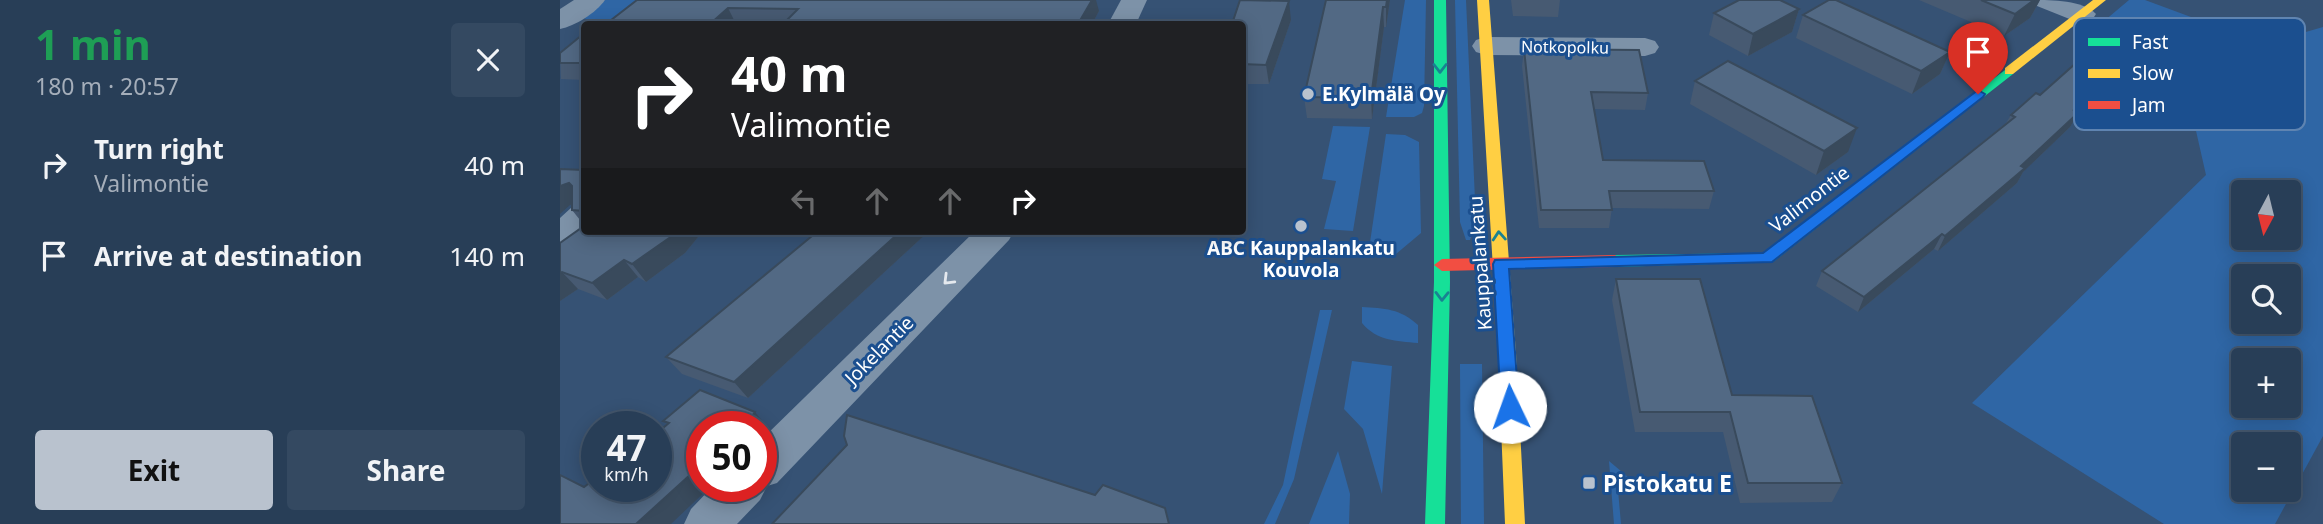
<!DOCTYPE html>
<meta charset="utf-8">
<style>
:root{--surface:#283e57;--page:#344961;--text:#f1f3f6;--muted:#a5aeba;--line:#44576d;--accent:#b9c2ce}
body{margin:0;font-family:"Noto Sans",sans-serif;background:var(--page);color:var(--text);height:100vh;display:flex;flex-direction:column;font-size:26px;white-space:nowrap}
*{box-sizing:border-box;margin:0}
p{font-size:23px;color:var(--muted)}
.icon{flex:none;width:38px;height:38px;fill:none;stroke:currentColor;stroke-width:2;stroke-linecap:round;stroke-linejoin:round}
.map{position:relative;flex:1;overflow:hidden}
.side{display:flex;flex-direction:column;background:var(--surface);width:560px}
.side>*{flex:none}
.guide{position:absolute;left:21px;top:21px;width:665px;height:214px;border-radius:7px;box-shadow:0 4px 18px #0003,0 0 0 2px var(--line);background:#202124;color:#fff;overflow:hidden}
.needle{width:46px;rotate:187deg}
.fabs{position:absolute;left:1671px;top:180px;display:grid;gap:14px}
.fabs a{display:grid;place-items:center;width:70px;height:70px;border-radius:7px;background:var(--surface);box-shadow:0 4px 18px #0003,0 0 0 2px var(--line);font-size:35px}
.speed{position:absolute;left:21px;top:411px;display:flex;gap:14px;font-size:35px;font-weight:700;text-align:center}
.speed>*{display:grid;place-content:center;width:91px;height:91px;border-radius:50%;background:var(--surface);box-shadow:0 4px 18px #0003,0 0 0 2px var(--line);line-height:1}
.speed small{font-size:18px;font-weight:400}
.speed .limit{border:10px solid #d22;background:#fff;color:#111}
.pin{position:absolute;display:grid;place-items:center;width:60px;height:60px;color:#fff;margin:-72px -30px;border-radius:50% 50% 50% 0;rotate:-45deg;box-shadow:0 0 7px #0007}
.pin .icon{rotate:45deg}
.me{position:absolute;width:77px;margin:-38px;rotate:357deg;stroke-linejoin:round;filter:drop-shadow(0 0 5px #0008)}
.turn{display:flex;align-items:center;gap:24px;height:147px;padding:0 35px;font-size:32px}
.turn .icon{width:91px;height:91px;stroke-width:2.5}
.turn b{display:block;font-size:49px;line-height:60px}
.lanes{display:flex;align-items:center;height:66px;padding:0 35px;background:#0003;justify-content:center;gap:35px;direction:ltr}
.lanes .off{opacity:.35}
.round{display:grid;place-items:center;flex:none;width:74px;height:74px;border-radius:7px;background:var(--page)}
.summary{display:flex;align-items:center;justify-content:space-between;height:119px;padding:0 35px}
h1{font-size:42px;font-weight:700;line-height:52px;color:#1e9e55}
.cta{display:flex;gap:14px;margin-top:auto;padding:14px 35px}
.cta a{flex:1;height:80px;border-radius:7px;background:var(--accent);color:#111;font-size:28px;font-weight:700;line-height:80px;text-align:center}
.cta a+a{background:var(--page);color:var(--text)}
ul{padding:0;list-style:none}
li{display:flex;align-items:center;gap:21px;height:91px;padding:0 35px}
li div{flex:1}
li b{display:block;font-size:26px}
li em{font-style:normal}
main{display:flex;flex:1;min-height:0}
.map>svg:first-child{display:block}
.green{fill:#2f66a5;fill-rule:evenodd}
.lines{fill:none;stroke-linecap:round;stroke-linejoin:round}
.street{fill:#7d92a8;fill-rule:evenodd}
.fast{fill:#16e098;fill-rule:evenodd}
.slow{fill:#ffcf43;fill-rule:evenodd}
.jam{fill:#f24e42;fill-rule:evenodd}
.wall{fill:#475a72}
.shaded-wall{fill:#394a5c}
.building{fill:#526984;stroke:#394a5c;stroke-width:2}
.oneway{stroke:#198292}
.oneway2{stroke:#e5e9ee}
.route{fill:#1a73e8;stroke:#114b97;stroke-width:2}
.poi-dot{fill:#b9c2ce;stroke:#1b4f8f;stroke-width:2.5}
.labels{text-anchor:middle;dominant-baseline:central;stroke-width:6;stroke-linejoin:round;paint-order:stroke}
.far-street-label{font-size:16px;fill:#fff;stroke:#1b4f8f}
.poi-label{font-size:19px;font-weight:bold;fill:#fff;stroke:#1b4f8f;text-anchor:start}
.street-label{font-size:19px;fill:#fff;stroke:#1b4f8f}
.near-poi-label{font-size:23px;font-weight:bold;fill:#fff;stroke:#1b4f8f;text-anchor:start}
.key{fill:#1b4f8f;stroke:#5f84b1;stroke-width:2}
.key-label{font-size:19px;fill:#fff}
</style>
<main>
<section class="side">
<div class="summary"><div><h1>1 min</h1><p>180 m · 20:57</p></div><a class="round"><svg class="icon" aria-label="close" viewBox="0 0 24 24"><path d="M6 6l12 12M18 6L6 18"/></svg></a></div>
<ul>
<li><svg class="icon" aria-label="right" viewBox="0 0 24 24"><path d="M7 20v-9h11M14 6l5 5-5 5"/></svg><div><b>Turn right</b><p>Valimontie</p></div><em>40 m</em></li>
<li><svg class="icon" aria-label="arrive" viewBox="0 0 24 24"><path d="M6 21V4h12l-3 4 3 4H6"/></svg><div><b>Arrive at destination</b></div><em>140 m</em></li>
</ul>
<div class="cta"><a>Exit</a><a>Share</a></div>
</section>
<div class="map">
<svg width="1763" height="524" viewBox="0 0 1763 524">
<rect width="100%" height="100%" fill="#365274"/>
<!-- green -->
<g class="green">
<path d="M45,0H96L76,22L30,21L24,18Z"/>
<path d="M845,0H866L864,106L862,113L854,117H826Z"/>
<path d="M895,0H906L916,222L910,240H906L900,222Z"/>
<path d="M1569,0H1585L1704,44L1763,27V436L1715,524H1604L1412,403L1646,175L1627,91L1518,43ZM1684,192H1729V238H1684ZM1684,276H1729V322H1684ZM1684,360H1729V406H1684ZM1684,444H1729V490H1684Z"/>
<path d="M773,126L810,127L793,231L764,229L776,181L762,179Z"/>
<path d="M826,134L845,135L859,142L861,233L836,254L808,256Z"/>
<path d="M802,307C824,308 841,309 858,325V343C836,341 817,341 802,323Z"/>
<path d="M760,310H772L734,479L715,524H704L723,485Z"/>
<path d="M792,361L832,366L822,494L803,429L784,409Z"/>
<path d="M900,364H922L924,524H901Z"/>
<path d="M778,451L790,494L789,524H749Z"/>
<path d="M1049,461L1081,488L1082,492L1058,490L1061,524H1054Z"/>
</g>
<g class="lines">
<!-- street -->
<g class="street">
<path d="M14,0H45C36,13 15,26 0,29V9Z"/>
<path d="M561,0H587L576,24H548Z"/>
<path d="M1473,0C1492,0 1523,0 1536,14L1532,20L1522,22L1512,20L1477,6Z"/>
<path d="M926,37L1085,38L1095,41L1099,47L1095,53L1085,56L926,55L916,52L912,46L916,40Z"/>
<path d="M24,203V231H29L13,248L0,251V218L12,207Z"/>
<path d="M415,231H454L449,240L217,483L207,486L200,500L177,524H124L131,509L153,486H201V440Z"/>
</g>
<!-- fast -->
<g class="fast">
<path d="M874,0H886L890,282L885,524H865L874,282Z"/>
<path d="M1449,67L1453,68V74L1213,262L1055,267L1047,261L1055,255L1203,253Z"/>
</g>
<!-- slow -->
<g class="slow">
<path d="M917,0H929L956,353L965,524H945L938,353Z"/>
<path d="M1533,0H1546L1453,74H1445V68Z"/>
</g>
<!-- jam -->
<path class="jam" d="M1055,255L1063,261L1055,267L882,271L874,265L882,259Z"/>
</g>
<!-- wall -->
<g class="wall">
<path d="M77,0L539,11L532,24H177Z"/>
<path d="M830,0L826,27H824L812,119L747,118L744,97Z"/>
<path d="M951,0H1000L998,17L953,16Z"/>
<path d="M1359,0H1480L1470,18L1444,36Z"/>
<path d="M1239,9L1232,32L1188,56L1149,35L1154,13Z"/>
<path d="M1243,15L1390,52L1380,74L1352,94L1236,38Z"/>
<path d="M731,20L709,84H682V24Z"/>
<path d="M24,35V80L1,79L0,53Z"/>
<path d="M964,49L1088,93L1085,110L1034,109L1043,160L1154,191L1149,209L1052,208L1049,228H979L962,66Z"/>
<path d="M1557,74L1518,112L1510,127L1463,172L1457,183L1378,251L1374,249L1298,312L1256,286L1262,271L1446,123L1451,115L1480,95Z"/>
<path d="M1135,81L1288,152L1256,175L1130,104Z"/>
<path d="M0,169L24,170V225L12,210V204L10,205Z"/>
<path d="M24,231H143L125,253L86,282L78,277L47,300L18,289L0,301V243Z"/>
<path d="M258,231H369L188,398L122,374L106,357Z"/>
<path d="M625,231H643L640,235Z"/>
<path d="M1056,279L1172,395L1282,483L1272,502L1180,503L1163,432H1075L1052,300Z"/>
</g>
<!-- shaded-wall -->
<g class="shaded-wall">
<path d="M532,0H536L539,11L532,24H518Z"/>
<path d="M827,0H830L826,27V7Z"/>
<path d="M1474,0H1480L1470,18L1444,36L1455,14Z"/>
<path d="M729,1L731,20L709,84L706,65Z"/>
<path d="M823,7L824,27L812,119L811,98Z"/>
<path d="M168,8L176,24H150Z"/>
<path d="M1239,9L1232,32L1188,56L1193,34Z"/>
<path d="M1390,52L1380,74L1352,94L1361,71Z"/>
<path d="M1566,59L1557,74L1511,120L1519,112L1510,127L1463,172L1457,183L1378,251L1385,236L1461,166L1514,110Z"/>
<path d="M1297,128L1288,152L1256,175L1264,151Z"/>
<path d="M9,183L23,201L10,205L0,214V186Z"/>
<path d="M116,231H143L125,253L86,282L72,264Z"/>
<path d="M341,231H369L188,398L174,382Z"/>
<path d="M1382,234L1374,249L1298,312L1304,297Z"/>
<path d="M64,260L78,277L47,300L32,283Z"/>
<path d="M2,272L18,289L0,301V273Z"/>
<path d="M195,412L209,429L201,439V427H183Z"/>
<path d="M142,464V486H151L111,524H76Z"/>
</g>
<!-- building -->
<g class="building">
<path d="M77,0H532L518,24H223L238,9L168,8L150,24H46Z"/>
<path d="M680,0L729,1L706,65L682,64V24H672Z"/>
<path d="M766,0H827L826,7H823L811,98L744,97Z"/>
<path d="M1179,0H1220L1239,9L1193,34L1154,13Z"/>
<path d="M1269,0H1276L1390,52L1361,71L1243,15Z"/>
<path d="M1421,0H1474L1455,14Z"/>
<path d="M22,35H24V63H0V53Z"/>
<path d="M1534,47L1566,59L1514,110L1519,112L1461,166L1465,168L1385,236L1382,234L1304,297L1262,271L1455,117L1451,115L1476,93L1480,95Z"/>
<path d="M964,49L1079,50L1088,93L1031,92L1043,160L1144,161L1154,191H1049L1052,210H981Z"/>
<path d="M1168,61L1297,128L1264,151L1135,81Z"/>
<path d="M0,169L24,170V211L12,210V186L9,183L0,186Z"/>
<path d="M24,226V231H116L112,236L72,264L64,260L32,283L2,272L0,273V243Z"/>
<path d="M258,231H341L174,382L106,357Z"/>
<path d="M1056,279H1140L1172,395L1252,396L1282,483H1188L1170,412H1080Z"/>
<path d="M140,390L195,412L183,427H142V464L76,524H0V475L24,487L32,481L37,483V486H96V434L109,423L103,421Z"/>
<path d="M287,415L535,495L543,485L605,508L609,524H212L287,445L284,436Z"/>
</g>
<!-- one-way arrows -->
<defs><path id="oneway-chevron" d="M-2-3.5L2.5 0L-2 3.5" fill="none" stroke-width="1.6" stroke-linecap="round" stroke-linejoin="round" transform="scale(1.75)"/></defs>
<g class="oneway">
<use href="#oneway-chevron" transform="translate(880 68) rotate(90)"/>
<use href="#oneway-chevron" transform="translate(939 236) rotate(-94)"/>
<use href="#oneway-chevron" transform="translate(882 296) rotate(91)"/>
</g>
<use class="oneway2" href="#oneway-chevron" transform="translate(388 280) rotate(135)"/>
<!-- route -->
<path class="route" d="M1418,90L1425,94L1423,97L1212,262L949,269L959,407L956,412L950,414L943,412L941,407L933,264L935,260L1203,253Z"/>
<!-- markers -->
<g class="poi-dot">
<circle cx="748" cy="94" r="7"/>
<circle cx="741" cy="226" r="7"/>
<rect x="1022" y="476" width="14" height="14" rx="3.5"/>
</g>
<g class="labels">
<!-- far-street labels -->
<g class="far-street-label">
<text transform="translate(1005 47) rotate(1)">Notkopolku</text>
</g>
<!-- poi labels -->
<g class="poi-label">
<text x="762" y="94">E.Kylmälä Oy</text>
<text x="741" y="248" text-anchor="middle">ABC Kauppalankatu<tspan x="741" dy="22">Kouvola</tspan></text>
</g>
<!-- street labels -->
<g class="street-label">
<text transform="translate(1249 199) rotate(-38)">Valimontie</text>
<text transform="translate(920 263) rotate(-94)">Kauppalankatu</text>
<text transform="translate(319 350) rotate(-45)">Jokelantie</text>
</g>
<!-- near-poi labels -->
<g class="near-poi-label">
<text x="1043" y="483">Pistokatu E</text>
</g>
</g>
<!-- legend -->
<rect x="1514" y="18" width="231" height="112" rx="10" class="key"/>
<rect x="1528" y="38" width="32" height="8" fill="#16e098"/>
<rect x="1528" y="69" width="32" height="9" fill="#ffcf43"/>
<rect x="1528" y="101" width="32" height="8" fill="#f24e42"/>
<g class="key-label">
<text x="1572" y="49">Fast</text>
<text x="1572" y="80">Slow</text>
<text x="1572" y="112">Jam</text>
</g>
</svg>
<div class="fabs">
<a><svg class="needle" viewBox="-14 -14 28 28"><path d="M0-13l5 13h-10z" fill="#e53935"/><path d="M0 13l5-13h-10z" fill="#a5aeba"/></svg></a>
<a><svg class="icon" aria-label="search" viewBox="0 0 24 24"><circle cx="10" cy="10" r="6"/><path d="M15 15l6 6"/></svg></a>
<a>+</a>
<a>−</a>
</div>
<div class="speed"><div>47<small>km/h</small></div><div class="limit">50</div></div>
<div class="pin" style="left:1418px;top:94px;background:#d93025"><svg class="icon" aria-label="arrive" viewBox="0 0 24 24"><path d="M6 21V4h12l-3 4 3 4H6"/></svg></div>
<svg class="me" style="left:950px;top:407px" viewBox="-20 -20 40 40"><circle r="19" fill="#fff"/><path d="M0-13L10 11 0 6-10 11z" fill="#1a73e8"/></svg>
<div class="guide">
<div class="turn"><svg class="icon" aria-label="right" viewBox="0 0 24 24"><path d="M7 20v-9h11M14 6l5 5-5 5"/></svg><div><b>40 m</b>Valimontie</div></div>
<div class="lanes"><svg class="icon off" aria-label="left" viewBox="0 0 24 24"><path d="M17 20v-9H6M10 6l-5 5 5 5"/></svg><svg class="icon off" aria-label="ahead" viewBox="0 0 24 24"><path d="M12 20V5M6 11l6-6 6 6"/></svg><svg class="icon off" aria-label="ahead" viewBox="0 0 24 24"><path d="M12 20V5M6 11l6-6 6 6"/></svg><svg class="icon" aria-label="right" viewBox="0 0 24 24"><path d="M7 20v-9h11M14 6l5 5-5 5"/></svg></div>
</div>
</div>
</main>
